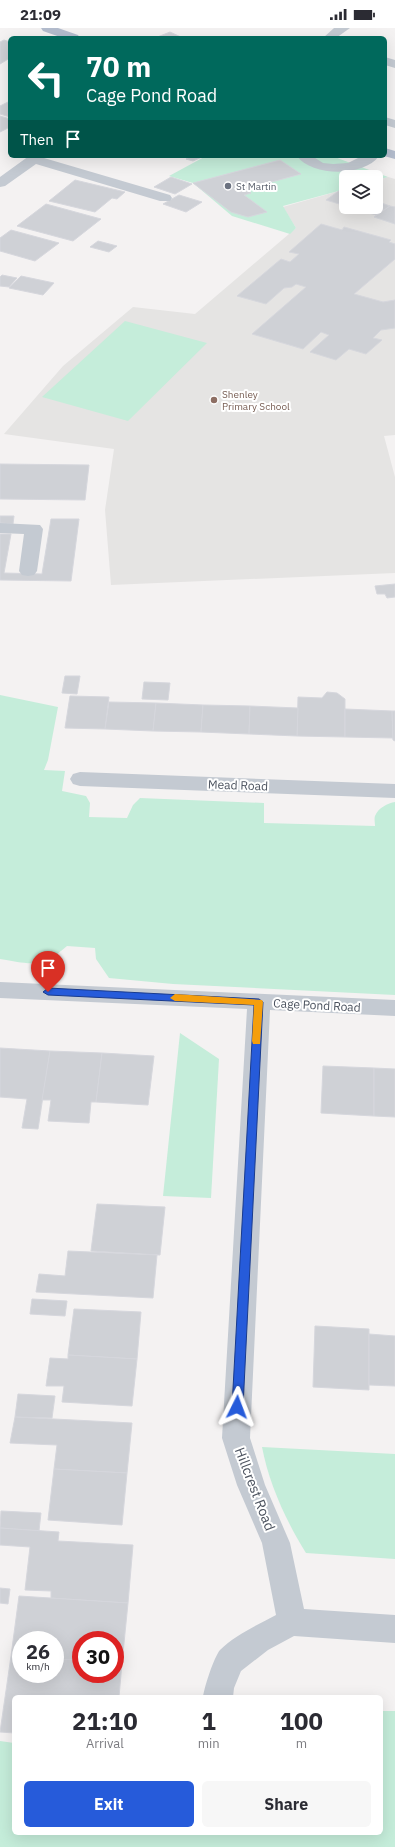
<!DOCTYPE html>
<style>
:root{--surface:#fff;--page:#f7f7f7;--text:#2b2b33;--muted:#7c7c81;--accent:#265bda}
body{margin:0;font-family:"IBM Plex Sans",sans-serif;background:var(--page);color:var(--text);height:100vh;display:flex;flex-direction:column;font-size:15px;white-space:nowrap}
*{box-sizing:border-box;margin:0}
p{font-size:13px;color:var(--muted)}
.icon{flex:none;width:22px;height:22px;fill:none;stroke:currentColor;stroke-width:2;stroke-linecap:round;stroke-linejoin:round}
.map{position:relative;flex:1;overflow:hidden}
.sheet{position:absolute;left:12px;top:1667px;width:371px;height:140px;display:flex;flex-direction:column;background:var(--surface);border-radius:6px;box-shadow:0 4px 16px #0002}
.sheet>*{flex:none}
.banner{position:absolute;left:8px;top:8px;width:379px;height:122px;border-radius:6px;box-shadow:0 4px 16px #0002;background:#00695c;color:#fff;overflow:hidden}
.controls{position:absolute;left:339px;top:142px;display:grid;gap:8px}
.controls a{display:grid;place-items:center;width:44px;height:44px;border-radius:6px;background:var(--surface);box-shadow:0 4px 16px #0002;font-size:20px}
.speed{position:absolute;left:12px;top:1603px;display:flex;gap:8px;font-size:20px;font-weight:700;text-align:center}
.speed>*{display:grid;place-content:center;width:52px;height:52px;border-radius:50%;background:var(--surface);box-shadow:0 4px 16px #0002;line-height:1}
.speed small{font-size:10px;font-weight:400}
.speed .limit{border:6px solid #d22;background:#fff;color:#111}
.pin{position:absolute;display:grid;place-items:center;width:34px;height:34px;color:#fff;margin:-41px -17px;border-radius:50% 50% 50% 0;rotate:-45deg;box-shadow:0 0 4px #0007}
.pin .icon{rotate:45deg}
.me{position:absolute;width:44px;margin:-22px;rotate:3deg;stroke-linejoin:round;filter:drop-shadow(0 0 3px #0008)}
.turn{display:flex;align-items:center;gap:14px;height:84px;padding:0 12px;font-size:18px}
.turn .icon{width:52px;height:52px;stroke-width:2.5}
.turn b{display:block;font-size:28px;line-height:34px}
.then{display:flex;align-items:center;height:38px;padding:0 12px;background:#0003;gap:8px;font-size:15px}
.eta{display:flex;justify-content:space-evenly;align-items:center;height:68px;text-align:center}
.eta b{font-size:24px;font-weight:700;line-height:28px}
.cta{display:flex;gap:8px;margin-top:auto;padding:8px 12px}
.cta a{flex:1;height:46px;border-radius:6px;background:var(--accent);color:#fff;font-size:16px;font-weight:700;line-height:46px;text-align:center}
.cta a+a{background:var(--page);color:var(--text)}
.status{display:flex;justify-content:space-between;align-items:center;height:28px;padding:0 20px;background:var(--surface);direction:ltr}
.status svg{height:11px;fill:currentColor}
.map>svg:first-child{display:block}
.education{fill:#e5e4e3}
.green{fill:#c5edda}
.building{fill:#cfd1d6;stroke:#d6d7dd}
.lines{fill:none;stroke-linecap:round;stroke-linejoin:round}
.minor{fill:#c4cad2;fill-rule:evenodd}
.major{fill:#b4bdce;fill-rule:evenodd}
.route{fill:#265bda;stroke:#193b8e}
.slow{fill:#f59e0b}
.worship-dot{fill:#6b7280;stroke:#fff;stroke-width:1.5}
.education-dot{fill:#8d6e63;stroke:#fff;stroke-width:1.5}
.labels{text-anchor:middle;dominant-baseline:central;stroke-width:4;stroke-linejoin:round;paint-order:stroke}
.far-worship-label{font-size:10px;fill:#5b616d;stroke:#fff;text-anchor:start}
.far-education-label{font-size:10px;fill:#785e54;stroke:#fff;text-anchor:start}
.street-label{font-size:12px;fill:#4b525e;stroke:#fff}
.near-street-label{font-size:14px;fill:#4b525e;stroke:#fff}
</style>
<div class="status"><b>21:09</b><svg viewBox="0 0 49 12"><path d="M0 12V9h3v3zM5 12V6h3v6zM10 12V3h3v9zM15 12V0h3v12zM26 1h20v11H26zM47 4h2v5h-2z"/></svg></div>
<div class="map">
<svg width="395" height="1819" viewBox="0 0 395 1819">
<rect width="100%" height="100%" fill="#f4f2f2"/>
<!-- education -->
<path class="education" d="M388,149L395,151V407L384,408L395,449V545L111,557L105,482L114,421L4,406L63,338L133,279L195,286L296,200L283,179L346,161V179H376V152Z"/>
<!-- green -->
<g class="green">
<path d="M206,128H332L388,149L376,152V149H346V161L283,178L296,200L290,206L232,188L193,155L169,148Z"/>
<path d="M125,293L207,315L128,393L42,369Z"/>
<path d="M0,667L58,679L48,732L44,742L65,743L62,763L86,768L90,775L89,789L127,790L133,777L140,770L264,775V795L375,798C375,795 374,790 375,788C378,780 388,775 395,774V967L173,956L109,950L96,931L95,920L67,918C41,941 31,936 0,931Z"/>
<path d="M180,1005L219,1031L211,1170L163,1168Z"/>
<path d="M262,1419L395,1426V1531L306,1525C286,1493 269,1456 262,1419Z"/>
<path d="M381,1683H395V1819H0V1713L14,1715V1805H381Z"/>
</g>
<!-- building -->
<g class="building">
<path d="M170,4L183,10H155Z"/>
<path d="M4,12L10,14V30L0,36V14Z"/>
<path d="M10,73V89L0,86V78Z"/>
<path d="M0,88L10,91V101L8,100L0,104Z"/>
<path d="M192,128H204L193,133L186,131Z"/>
<path d="M280,132L301,146L246,161L251,165L244,167L267,184L248,189L231,184L193,155Z"/>
<path d="M171,149L192,156L175,166L154,159Z"/>
<path d="M75,152L125,164L117,171L112,170L95,184L49,173Z"/>
<path d="M340,162L346,164V178L326,172Z"/>
<path d="M179,167L202,174L186,184L163,176Z"/>
<path d="M376,173L390,178L376,187L350,179H376Z"/>
<path d="M46,176L101,191L73,213L17,198Z"/>
<path d="M390,178L395,179V196L374,189Z"/>
<path d="M321,196L342,202L344,199L391,212L389,214L395,216V231L354,266L383,274L395,272V300L381,302L373,310L382,312L366,326L349,321L336,332L310,324L329,307L321,304L303,321L252,306L306,259L296,256L292,259L284,260L266,276L237,268L281,231L290,234L299,226L289,224Z"/>
<path d="M11,202L59,215L35,233L0,223V210Z"/>
<path d="M98,213L117,218L109,224L90,219Z"/>
<path d="M2,247L17,250L9,259L0,258V249Z"/>
<path d="M21,248L54,255L43,267L9,260Z"/>
<path d="M0,436L89,437L85,472L0,471Z"/>
<path d="M0,488H14L13,496L0,495Z"/>
<path d="M51,491H79L71,553L0,552V506H11L4,545L42,546Z"/>
<path d="M395,556V569L387,570L385,566H377L375,558Z"/>
<path d="M65,648H80L77,666L62,665Z"/>
<path d="M144,654L170,655L168,672L142,671Z"/>
<path d="M327,664L337,665L345,671V709L297,708L298,669L322,670Z"/>
<path d="M70,668L109,669L105,701L65,700Z"/>
<path d="M109,674L156,675L153,703L105,701Z"/>
<path d="M156,675L203,677L201,704L153,703Z"/>
<path d="M203,677L250,678L249,706L201,704Z"/>
<path d="M250,678L298,680L297,708L249,706Z"/>
<path d="M345,681L392,683L393,710L345,709Z"/>
<path d="M392,683H395V713L393,712Z"/>
<path d="M0,1020L50,1023L38,1101L22,1100L27,1071L0,1069Z"/>
<path d="M50,1023L102,1025L96,1074H91L89,1095L48,1093L51,1072H42Z"/>
<path d="M102,1025L154,1028L148,1077L96,1074Z"/>
<path d="M323,1038L374,1040V1088L321,1085Z"/>
<path d="M374,1040L395,1041V1089L374,1088Z"/>
<path d="M97,1176L165,1179L160,1227L91,1223Z"/>
<path d="M68,1223L157,1227L153,1270L36,1264L39,1246L65,1248Z"/>
<path d="M32,1271L67,1273L65,1288L30,1286Z"/>
<path d="M74,1281L141,1284L137,1331L68,1327Z"/>
<path d="M315,1298L369,1301V1362L313,1359Z"/>
<path d="M369,1306L395,1308V1358L369,1357Z"/>
<path d="M68,1327L137,1331L132,1378L62,1374L64,1358H46L50,1330L68,1331Z"/>
<path d="M18,1366L55,1368L52,1390L15,1389Z"/>
<path d="M15,1389L132,1395L127,1445L54,1441L57,1417L10,1415Z"/>
<path d="M54,1441L127,1445L122,1497L48,1492Z"/>
<path d="M1,1483L41,1485L39,1503L0,1500Z"/>
<path d="M0,1500L59,1504L58,1513L133,1517L128,1575L51,1570V1563L25,1562L30,1519L0,1517Z"/>
<path d="M0,1560L10,1561L8,1576L0,1575Z"/>
<path d="M19,1568L128,1575L122,1635L115,1634V1612H81V1632L55,1631V1612H21V1628H11Z"/>
<path d="M11,1628H21V1646H55V1631L81,1632V1646H115V1634L122,1635L119,1669H14V1705L0,1704Z"/>
</g>
<g class="lines">
<!-- minor -->
<g class="minor">
<path d="M334,0H350L336,10H323Z"/>
<path d="M385,29L395,32V40L385,37Z"/>
<path d="M385,89L395,92V100L385,97Z"/>
<path d="M29,128H45L44,130L170,167L172,170L170,173H160L36,136L5,158L0,159V149Z"/>
<path d="M297,128H312L323,135L333,136L348,135L362,128H379C364,149 312,149 297,128Z"/>
<path d="M0,495L40,497L43,501L37,543L34,547L28,548L22,547L19,543L24,506L0,505Z"/>
<path d="M80,744L395,756V770L80,758L73,756L70,751L73,746Z"/>
<path d="M0,954L395,972V988L270,982L250,1410L265,1457L290,1515L304,1581L395,1587V1615L294,1608L268,1622L241,1643L234,1660L233,1669H203C204,1660 214,1629 220,1622C235,1607 257,1597 276,1587L262,1515L237,1457L222,1410L247,981L0,970Z"/>
</g>
<!-- major -->
<g class="major">
<path d="M41,0H58L78,7L80,10H63L43,3Z"/>
<path d="M385,120L395,123V131L384,128Z"/>
</g>
</g>
<!-- route -->
<path class="route" d="M48,960L259,971L263,974L243,1379L241,1382L237,1384L233,1382L232,1379L254,977L48,967L43,964Z"/>
<!-- slow -->
<path class="slow" d="M175,966L262,972L263,974L260,1016H253L252,1013L254,977L175,973L170,970Z"/>
<!-- markers -->
<circle class="worship-dot" cx="228" cy="158" r="4"/>
<circle class="education-dot" cx="214" cy="372" r="4"/>
<g class="labels">
<!-- far-worship labels -->
<g class="far-worship-label">
<text x="236" y="158">St Martin</text>
</g>
<!-- far-education labels -->
<g class="far-education-label">
<text x="222" y="366">Shenley<tspan x="222" dy="12">Primary School</tspan></text>
</g>
<!-- street labels -->
<g class="street-label">
<text transform="translate(238 757) rotate(2)">Mead Road</text>
<text transform="translate(317 977) rotate(3)">Cage Pond Road</text>
</g>
<!-- near-street labels -->
<g class="near-street-label">
<text transform="translate(255 1461) rotate(69)">Hillcrest Road</text>
</g>
</g>
</svg>
<div class="controls">
<a><svg class="icon" aria-label="layers" viewBox="0 0 24 24"><path d="M12 4l9 5-9 5-9-5zM3 14l9 5 9-5"/></svg></a>
</div>
<div class="speed"><div>26<small>km/h</small></div><div class="limit">30</div></div>
<div class="pin" style="left:48px;top:964px;background:#d93025"><svg class="icon" aria-label="arrive" viewBox="0 0 24 24"><path d="M6 21V4h12l-3 4 3 4H6"/></svg></div>
<svg class="me" style="left:237px;top:1379px" viewBox="-20 -20 40 40"><path d="M0-17L14 15 0 8-14 15z" fill="#265bda" stroke="#fff" stroke-width="4"/></svg>
<div class="banner">
<div class="turn"><svg class="icon" aria-label="left" viewBox="0 0 24 24"><path d="M17 20v-9H6M10 6l-5 5 5 5"/></svg><div><b>70 m</b>Cage Pond Road</div></div>
<div class="then">Then<svg class="icon" aria-label="arrive" viewBox="0 0 24 24"><path d="M6 21V4h12l-3 4 3 4H6"/></svg></div>
</div>
<section class="sheet">
<div class="eta">
<div><b>21:10</b><p>Arrival</p></div>
<div><b>1</b><p>min</p></div>
<div><b>100</b><p>m</p></div>
</div>
<div class="cta"><a>Exit</a><a>Share</a></div>
</section>
</div>
